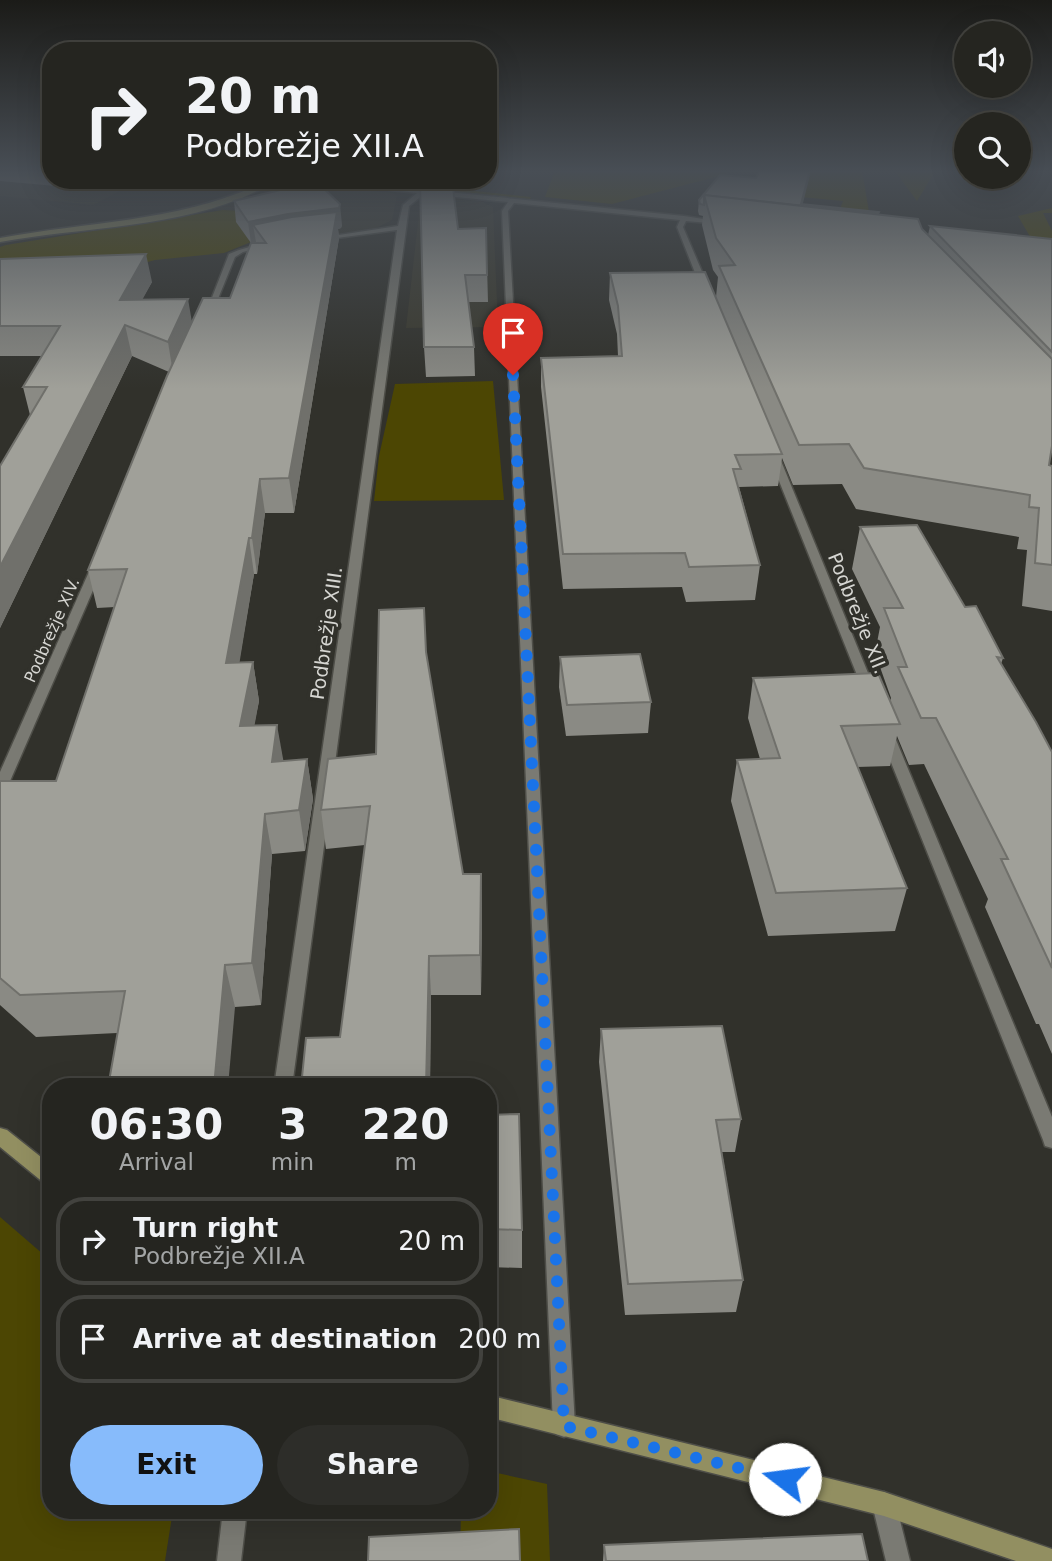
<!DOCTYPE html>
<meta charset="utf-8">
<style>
:root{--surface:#252520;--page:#2d2d29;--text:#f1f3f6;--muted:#a3a5a5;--line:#42423e;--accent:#87bbfb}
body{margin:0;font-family:"DejaVu Sans",sans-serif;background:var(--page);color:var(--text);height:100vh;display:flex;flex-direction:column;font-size:26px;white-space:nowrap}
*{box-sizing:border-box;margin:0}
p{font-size:23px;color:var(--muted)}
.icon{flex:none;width:38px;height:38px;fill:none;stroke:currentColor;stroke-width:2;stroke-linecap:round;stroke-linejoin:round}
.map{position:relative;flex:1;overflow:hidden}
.side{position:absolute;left:42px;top:1078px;width:455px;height:441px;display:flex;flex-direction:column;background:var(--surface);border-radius:28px;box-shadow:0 7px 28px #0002,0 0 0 2px var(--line)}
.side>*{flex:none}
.hud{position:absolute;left:42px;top:42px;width:455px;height:147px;border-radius:28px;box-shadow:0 7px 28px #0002,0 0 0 2px var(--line);background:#252520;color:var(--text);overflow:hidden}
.buttons{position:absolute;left:954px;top:21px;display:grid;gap:14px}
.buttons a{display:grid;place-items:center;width:77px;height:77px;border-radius:50%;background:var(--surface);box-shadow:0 7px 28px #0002,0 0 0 2px var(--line);font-size:35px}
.pin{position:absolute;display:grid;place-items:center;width:60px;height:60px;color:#fff;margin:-72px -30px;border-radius:50% 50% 50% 0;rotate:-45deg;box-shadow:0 0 7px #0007}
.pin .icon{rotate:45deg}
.me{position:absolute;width:77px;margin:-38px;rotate:285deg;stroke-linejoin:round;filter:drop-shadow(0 0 5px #0008)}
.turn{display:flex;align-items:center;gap:24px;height:147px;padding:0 28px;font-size:32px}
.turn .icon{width:91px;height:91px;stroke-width:2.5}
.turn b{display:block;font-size:49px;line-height:60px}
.eta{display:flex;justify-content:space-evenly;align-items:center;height:119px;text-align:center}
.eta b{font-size:42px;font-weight:700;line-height:49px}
.action{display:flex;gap:14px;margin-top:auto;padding:14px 28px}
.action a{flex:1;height:80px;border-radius:42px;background:var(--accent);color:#111;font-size:28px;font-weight:700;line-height:80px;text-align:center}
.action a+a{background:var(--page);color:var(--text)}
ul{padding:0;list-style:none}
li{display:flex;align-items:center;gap:21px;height:88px;margin:0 14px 10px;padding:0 14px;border:4px solid var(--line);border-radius:28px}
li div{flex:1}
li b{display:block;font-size:26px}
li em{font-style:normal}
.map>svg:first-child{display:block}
.built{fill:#3b3a2e}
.green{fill:#4c4603}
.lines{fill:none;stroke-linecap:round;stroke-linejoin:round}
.street-casing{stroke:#4e4e48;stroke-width:3}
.secondary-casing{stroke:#4e4e48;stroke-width:3}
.street{fill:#7a7a73;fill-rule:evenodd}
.secondary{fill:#928f61;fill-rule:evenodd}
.wall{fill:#8a8a84}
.shaded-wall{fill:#70706b}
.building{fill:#a0a099;stroke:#70706b;stroke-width:2}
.route{stroke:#1a73e8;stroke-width:12;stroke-dasharray:0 21.6}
.labels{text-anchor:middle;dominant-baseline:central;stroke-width:7;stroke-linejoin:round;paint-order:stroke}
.far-street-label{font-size:16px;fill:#d6d6d2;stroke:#31312b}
.street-label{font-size:19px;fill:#d6d6d2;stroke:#31312b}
</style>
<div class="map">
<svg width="1052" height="1561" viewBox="0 0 1052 1561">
<rect width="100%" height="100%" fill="#31312b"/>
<!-- built -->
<g class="built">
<path d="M0,170L51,180H140L93,205L0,196Z"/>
<path d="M301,185L393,193L397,196L392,220L374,229L253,244L236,221L241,211L212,210L271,189Z"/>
<path d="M442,198L480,201L493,207L498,327L406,328L420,205Z"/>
</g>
<!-- green -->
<g class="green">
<path d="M567,170H727L723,175L612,204L545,197L554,173Z"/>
<path d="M794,170H862L870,218L838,215L843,201L790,196Z"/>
<path d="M894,170H936L917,201Z"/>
<path d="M342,180H375L531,197L530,199Z"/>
<path d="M1052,208V213H1043L1052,231V241L1032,240L1018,216Z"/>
<path d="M223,210L242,211L236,221L251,242L224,253L155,260L118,270L0,276V247L6,245Z"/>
<path d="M493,381L504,500L374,501L379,456L395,384Z"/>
<path d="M0,1217L51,1261V1510H173L165,1561H0Z"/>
<path d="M488,1471L547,1484L550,1561H460L461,1510H488Z"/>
</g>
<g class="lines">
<!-- street casing -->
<g class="street-casing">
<g id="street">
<path d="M306,180H329L684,216L723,222L720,224L686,221L683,227L709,288L705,290L701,288L677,227L680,220L514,203L508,211L575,1426L572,1434L564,1437L556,1434L553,1426L502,211L508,202L424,194L409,206L292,1087H274L397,230L322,240L319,238L398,226L403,205L417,193Z"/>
<path d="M268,242L270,245L243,252L235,257L211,316L204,318L229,254L239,250Z"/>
<path d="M771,454L779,456L875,690L874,693L869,694L863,690L769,456Z"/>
<path d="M98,562L104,565L7,788L0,793V772L92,565Z"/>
<path d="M887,731L894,735L1052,1117V1148L1045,1146L1043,1140L880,735Z"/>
<path d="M884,1492L892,1496L896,1504L910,1561H886L872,1504L876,1496Z"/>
<path d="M223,1510H247L241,1561H217Z"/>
</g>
</g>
<!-- secondary casing -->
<g class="secondary-casing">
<g id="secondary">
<path d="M268,180H276C203,228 85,226 0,242V238C90,221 184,222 268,180Z"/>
<path d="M0,1128L7,1130L51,1165V1185L44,1183L0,1147Z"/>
<path d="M488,1395L884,1492L1052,1549V1561H1016L884,1516L488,1417Z"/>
</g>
</g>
<!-- street -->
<use href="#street" class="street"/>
<!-- secondary -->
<use href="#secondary" class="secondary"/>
</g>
<!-- wall -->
<g class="wall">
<path d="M0,170H51V180H68L56,186L0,181Z"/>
<path d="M810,170L802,204L878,214L922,229L928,235L930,226L1052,239V446L1049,465L1052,466V611L1022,606L1027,550L1017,549L1019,537L856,509L842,484L793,485L782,458L778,486L739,487L760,565L755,600L686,602L682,587L563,589L541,387V358L618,356L617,334L609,300L610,273L716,297L718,277L713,270L702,225L703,216L699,215L698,211L699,200L756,178Z"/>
<path d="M234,201L342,225L341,228L338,229L339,238L294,513H265L257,574H254L239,662H253L259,701L254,725L283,761L307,759L313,799L305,851L272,854L261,1005L235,1007L117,1033L36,1037L0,1005V781H56L115,607L97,608L88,570L169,372L132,356L0,628V466L30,415L23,387L42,356H0V259L152,282L142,299L192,321L230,298L251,243L236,222Z"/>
<path d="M486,228L488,302H468L474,347L475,376L426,377L424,347L458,229Z"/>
<path d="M860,527L965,607L1003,658L1001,664L1052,752V1054L1039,1024H1036L985,907L988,899L924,764L909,765L897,736L890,766L857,767L907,888L895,931L768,936L731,801L737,760L760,759L748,718L753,678L890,701L891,698L875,653L880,627L852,569Z"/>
<path d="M427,657L463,874H481L482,913L481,995H431L430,1087H301L340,1037L365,845L326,849L321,810L376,754Z"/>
<path d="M560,657L651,702L648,733L566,736L559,687Z"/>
<path d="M601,1029L741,1119L735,1152H722L743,1280L736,1312L625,1315L599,1062Z"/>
<path d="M488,1115L522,1230V1268L488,1267Z"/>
<path d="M604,1545L868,1561H603Z"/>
</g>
<!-- shaded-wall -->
<g class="shaded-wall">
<path d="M810,170L809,179L800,215L801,204Z"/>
<path d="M54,180H68L56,186Z"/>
<path d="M340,204L342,225L341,228L338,229L339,238L294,513L289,478L334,229L253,225L256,242L251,243L248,222Z"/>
<path d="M146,254L152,282L128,326L125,325L132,356L0,628V567L120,300Z"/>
<path d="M188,299L193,328L173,373L168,342Z"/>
<path d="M260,479L265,513L257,574L252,538Z"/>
<path d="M249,538L254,574L233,702L226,663Z"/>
<path d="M253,662L259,701L247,766L240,726Z"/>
<path d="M277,725L284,764L272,762Z"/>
<path d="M307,759L313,799L305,851L299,810Z"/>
<path d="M265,814L272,854L261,1005L252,963Z"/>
<path d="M481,874L482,913L481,995L480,955Z"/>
<path d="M429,956L431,995L430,1087H426Z"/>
<path d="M225,965L235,1007L228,1087H214Z"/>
</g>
<!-- building -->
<g class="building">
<path d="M760,170H810L801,204L879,212L878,214L704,195V205L700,204L699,200L720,175L756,178Z"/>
<path d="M420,180H452L458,229L486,228L487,275H465L474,347H424Z"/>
<path d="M320,185L340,204L339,208L288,214L248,222L234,201L289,188Z"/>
<path d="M704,195L918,219L922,229L1052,359V446L1049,465L1052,466V565L1035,563L1039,508L1029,507L1030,495L864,468L849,444L799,445L719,266L735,265L716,238Z"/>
<path d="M337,212L289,478L260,479L252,538H249L226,663L253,662L240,726L277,725L272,762L307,759L299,810L265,814L252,963L225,965L214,1087H108L125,991L20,995L0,978V781H56L127,569L88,570L167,376L203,298H230L251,243H266L253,225L292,217Z"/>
<path d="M930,226L1052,239V352Z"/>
<path d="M146,254L120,300L188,299L168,342L125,325L0,567V466L47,387H23L60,326H0V259Z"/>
<path d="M705,272L782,454L735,455L741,469H733L760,565L689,567L685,553L563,554L541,358L622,356L618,306L610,273Z"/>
<path d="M917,525L965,607L976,606L1003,658L997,657L1036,722L1052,752V968L1001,859H1008L936,718H921L898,667H907L884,608H903L860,527Z"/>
<path d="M424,608L426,652L463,874H481L480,955L429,956L426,1087H301L306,1038L340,1037L370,806L321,810L328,759L376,754L379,610Z"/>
<path d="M640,654L651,702L567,705L560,657Z"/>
<path d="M878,673L900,724L841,726L907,888L776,893L737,760L780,758L753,678Z"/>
<path d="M722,1026L741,1119L716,1120L743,1280L628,1284L601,1029Z"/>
<path d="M519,1114L522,1230L488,1229V1115Z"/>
<path d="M519,1529L520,1561H368L369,1537Z"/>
<path d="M862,1534L868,1561H606L604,1545Z"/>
</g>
<!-- sky -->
<linearGradient id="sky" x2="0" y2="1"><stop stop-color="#1b1b18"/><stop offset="0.44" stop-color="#484e55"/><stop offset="1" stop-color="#484e55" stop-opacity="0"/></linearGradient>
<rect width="1052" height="389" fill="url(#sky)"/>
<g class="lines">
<!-- route -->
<path class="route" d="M513,375L564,1426L785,1479"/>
</g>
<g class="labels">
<!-- far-street labels -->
<g class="far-street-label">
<text transform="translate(52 630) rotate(-66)">Podbrežje XIV.</text>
</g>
<!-- street labels -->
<g class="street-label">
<text transform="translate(858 613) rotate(68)">Podbrežje XII.</text>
<text transform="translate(326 633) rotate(-82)">Podbrežje XIII.</text>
</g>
</g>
</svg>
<div class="buttons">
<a><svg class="icon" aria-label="sound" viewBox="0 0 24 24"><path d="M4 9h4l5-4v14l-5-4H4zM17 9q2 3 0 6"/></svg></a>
<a><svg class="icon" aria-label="search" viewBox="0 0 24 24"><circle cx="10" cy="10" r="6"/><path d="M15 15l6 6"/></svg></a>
</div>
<div class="pin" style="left:513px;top:375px;background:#d93025"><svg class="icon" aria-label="arrive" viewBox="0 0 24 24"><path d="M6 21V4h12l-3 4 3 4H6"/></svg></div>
<svg class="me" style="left:785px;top:1479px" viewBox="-20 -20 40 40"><circle r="19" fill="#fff"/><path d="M0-13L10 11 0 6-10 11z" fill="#1a73e8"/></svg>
<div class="hud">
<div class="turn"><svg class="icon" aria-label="right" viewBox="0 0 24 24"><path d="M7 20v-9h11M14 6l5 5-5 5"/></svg><div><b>20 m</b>Podbrežje XII.A</div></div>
</div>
<section class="side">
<div class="eta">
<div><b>06:30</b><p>Arrival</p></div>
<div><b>3</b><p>min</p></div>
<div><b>220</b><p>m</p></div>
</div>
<ul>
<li><svg class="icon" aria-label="right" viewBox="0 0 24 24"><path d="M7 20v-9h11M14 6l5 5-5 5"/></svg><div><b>Turn right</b><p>Podbrežje XII.A</p></div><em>20 m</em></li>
<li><svg class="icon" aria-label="arrive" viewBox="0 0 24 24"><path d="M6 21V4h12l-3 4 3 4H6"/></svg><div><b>Arrive at destination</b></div><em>200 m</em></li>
</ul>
<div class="action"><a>Exit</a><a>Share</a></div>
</section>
</div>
